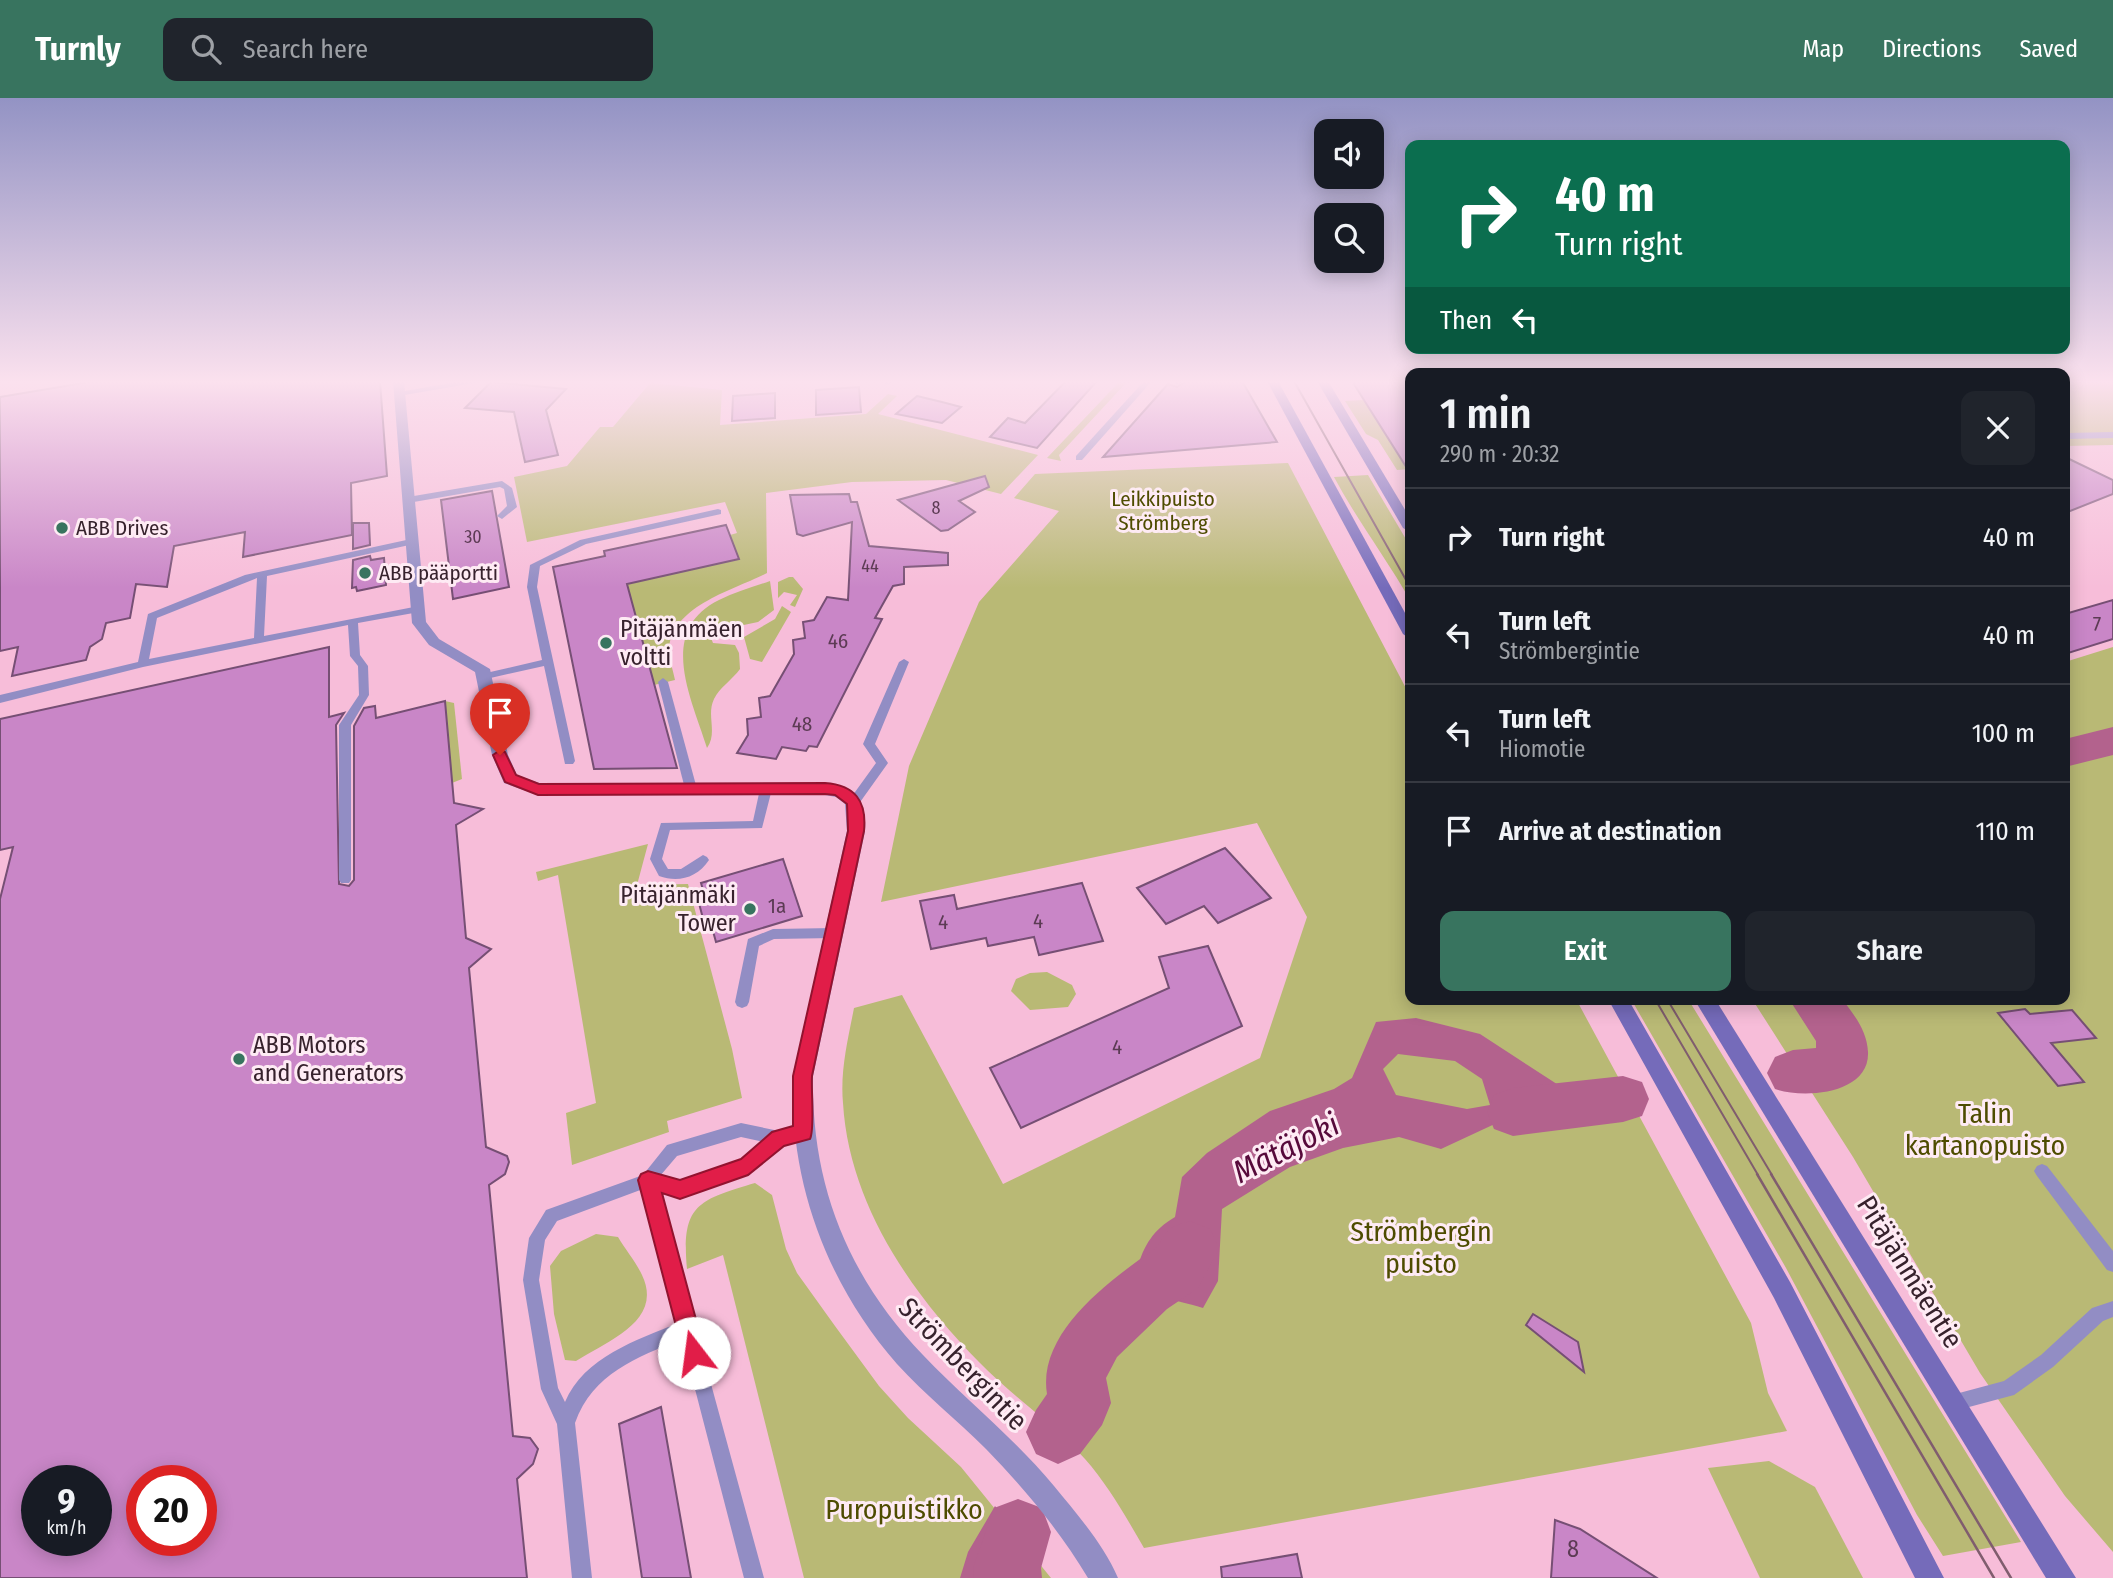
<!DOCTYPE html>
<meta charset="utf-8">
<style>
:root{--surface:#171b24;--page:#20242c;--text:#f1f3f6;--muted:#9ea1a6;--line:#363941;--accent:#38745f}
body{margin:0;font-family:"Fira Sans Condensed",sans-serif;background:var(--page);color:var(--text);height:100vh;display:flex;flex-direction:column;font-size:26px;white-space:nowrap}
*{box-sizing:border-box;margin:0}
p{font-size:23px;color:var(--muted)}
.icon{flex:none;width:38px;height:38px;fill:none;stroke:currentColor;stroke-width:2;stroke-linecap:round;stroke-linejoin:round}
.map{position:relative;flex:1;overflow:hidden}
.details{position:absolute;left:1405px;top:270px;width:665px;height:637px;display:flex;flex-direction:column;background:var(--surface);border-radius:14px;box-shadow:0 4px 18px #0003}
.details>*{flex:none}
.guide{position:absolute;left:1405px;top:42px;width:665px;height:214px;border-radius:14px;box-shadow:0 4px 18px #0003;background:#0b6e4f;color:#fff;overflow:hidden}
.tools{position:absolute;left:1314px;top:21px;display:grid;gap:14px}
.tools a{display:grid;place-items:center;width:70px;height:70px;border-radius:14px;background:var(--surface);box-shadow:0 4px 18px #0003;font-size:35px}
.speed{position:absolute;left:21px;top:1367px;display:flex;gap:14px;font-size:35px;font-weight:700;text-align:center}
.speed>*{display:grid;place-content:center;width:91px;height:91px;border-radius:50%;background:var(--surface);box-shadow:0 4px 18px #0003;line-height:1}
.speed small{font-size:18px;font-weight:400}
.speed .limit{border:10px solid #d22;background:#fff;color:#111}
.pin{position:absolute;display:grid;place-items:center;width:60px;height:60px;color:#fff;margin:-72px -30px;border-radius:50% 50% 50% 0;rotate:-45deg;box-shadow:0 0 7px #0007}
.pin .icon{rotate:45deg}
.me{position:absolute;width:77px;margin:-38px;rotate:345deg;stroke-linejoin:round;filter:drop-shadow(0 0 5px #0008)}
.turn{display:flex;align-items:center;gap:24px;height:147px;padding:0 35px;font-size:32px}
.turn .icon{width:91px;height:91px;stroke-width:2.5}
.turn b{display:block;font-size:49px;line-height:60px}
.then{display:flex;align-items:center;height:66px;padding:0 35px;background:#0003;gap:14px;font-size:26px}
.round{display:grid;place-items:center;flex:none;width:74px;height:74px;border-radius:14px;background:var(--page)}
.headline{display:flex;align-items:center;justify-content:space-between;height:119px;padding:0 35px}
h1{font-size:42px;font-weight:600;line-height:52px}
.primary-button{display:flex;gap:14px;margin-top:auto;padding:14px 35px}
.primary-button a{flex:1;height:80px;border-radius:14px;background:var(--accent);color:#fff;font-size:28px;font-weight:600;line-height:80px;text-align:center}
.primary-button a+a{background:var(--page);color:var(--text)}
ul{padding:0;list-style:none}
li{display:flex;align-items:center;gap:21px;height:98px;padding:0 35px;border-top:2px solid var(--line)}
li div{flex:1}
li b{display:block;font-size:26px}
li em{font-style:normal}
header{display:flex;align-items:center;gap:42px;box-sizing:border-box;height:98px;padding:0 35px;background:var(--accent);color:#fff}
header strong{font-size:33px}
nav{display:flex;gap:38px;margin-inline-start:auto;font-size:24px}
.search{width:490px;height:63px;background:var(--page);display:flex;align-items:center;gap:18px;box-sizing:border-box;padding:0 24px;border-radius:14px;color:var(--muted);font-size:26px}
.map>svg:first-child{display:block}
.green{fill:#b9b975}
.water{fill:#b3628d;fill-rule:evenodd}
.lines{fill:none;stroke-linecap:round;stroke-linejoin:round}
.river{fill:#b3628d;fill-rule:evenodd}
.building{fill:#c986c7;stroke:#764f74;stroke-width:2;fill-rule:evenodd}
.service{fill:#928dc4;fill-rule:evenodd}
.minor{fill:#928dc4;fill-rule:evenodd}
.secondary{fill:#756bba;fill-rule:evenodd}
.tram-far1{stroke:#805d6e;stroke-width:2}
.tram{stroke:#805d6e;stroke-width:2.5}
.route{fill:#e11d48;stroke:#92132f;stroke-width:2}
.poi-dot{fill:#38745f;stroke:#feebf4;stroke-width:2.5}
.labels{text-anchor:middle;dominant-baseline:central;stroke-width:6;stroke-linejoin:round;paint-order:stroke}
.far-number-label{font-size:18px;fill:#5c3b54}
.far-park-label{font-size:21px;fill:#4e4c00;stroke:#feebf4}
.far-poi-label{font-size:21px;fill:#37222d;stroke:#feebf4;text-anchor:start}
.number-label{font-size:21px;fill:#5c3b54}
.poi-label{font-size:24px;fill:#37222d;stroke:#feebf4;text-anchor:start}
.near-number-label{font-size:24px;fill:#5c3b54}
.near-park-label{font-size:28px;fill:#4e4c00;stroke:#feebf4}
.near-street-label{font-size:28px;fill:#37222d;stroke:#feebf4}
.near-water-label{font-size:32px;font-style:italic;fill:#570a3b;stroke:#feebf4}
</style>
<header>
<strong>Turnly</strong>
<div class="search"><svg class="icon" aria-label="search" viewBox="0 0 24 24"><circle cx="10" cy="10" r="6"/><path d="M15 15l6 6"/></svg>Search here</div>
<nav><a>Map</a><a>Directions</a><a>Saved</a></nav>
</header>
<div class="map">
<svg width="2113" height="1480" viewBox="0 0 2113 1480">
<rect width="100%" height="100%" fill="#f7bdd9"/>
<!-- green -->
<g class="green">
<path d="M1120,283H1143L1126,285L1059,357L1061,363L1047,360Z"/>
<path d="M2065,283H2113V347L2065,348Z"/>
<path d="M650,285L722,292L720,327L866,316L888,296L897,298L878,316L1038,357L1001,396L946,382L852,384L766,395L767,475C735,492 668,508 669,555C670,563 673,573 675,582L654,587L627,486L739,461L730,437L737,435L725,404L527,444L514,379L567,368L600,329H613Z"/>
<path d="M1364,302L1390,342L1410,341V371L1397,372L1378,342L1366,336L1345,303Z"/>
<path d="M1288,365L1410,598V901H1576L1751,1225L1768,1295L1787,1333L1144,1450C1126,1419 1108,1387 1085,1361C1053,1325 1012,1298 979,1264C910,1194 849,1105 843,1005C840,973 848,941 854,910L902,897L1003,1086L1260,960L1307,819L1257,725L881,804L909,668L979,504L1059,413L1014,400L1035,376Z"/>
<path d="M1368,377L1410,448V502C1386,460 1357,422 1334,379Z"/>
<path d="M789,479H793L803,491L795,509L790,507L797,497L784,494L778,500V484Z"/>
<path d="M770,483L774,512L758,524L715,533L711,540L713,545L735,547L739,555L740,571C733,581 719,590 714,601C706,618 718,634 707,650C692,601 656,533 719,502C735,494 753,489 770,483Z"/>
<path d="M782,508L791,514L762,564L750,561L744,539L775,521Z"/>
<path d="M2113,549V1454L2065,1398L1980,1275L1853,1059L1752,901H2065V564Z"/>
<path d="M445,603L454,605L462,681L452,685Z"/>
<path d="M648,746L637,787L688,786L732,951L742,1000L667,1023L669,1034L572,1067L566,1015L596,1005L558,777L538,783L536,774Z"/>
<path d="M1047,874L1072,887L1076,896L1068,909L1030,912L1011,893L1016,881L1030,875Z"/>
<path d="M1631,901H1688L2021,1444L1943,1458L1917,1417L1786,1170Z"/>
<path d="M755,1085L772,1097L786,1151L797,1175L835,1228L879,1288L908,1320L961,1369L1051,1480H804L723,1157L687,1171C681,1107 698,1102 755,1085Z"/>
<path d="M596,1136L618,1139C625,1151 636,1164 642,1177C664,1223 607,1243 576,1263L565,1262L554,1216L550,1168L561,1153Z"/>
<path d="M1769,1363L1815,1389L1863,1480H1760L1708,1370Z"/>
</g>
<!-- water -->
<g class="water">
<path d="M1416,920L1480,936L1563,990L1582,1026L1499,1024L1441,1051L1399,1039L1343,1050L1290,1069L1222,1111L1218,1183L1203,1210C1172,1200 1152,1203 1137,1171C1144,1147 1153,1132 1175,1119L1182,1079L1207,1055L1270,1013L1334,991L1352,980L1376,924ZM1398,956L1455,963L1482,981L1490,1007L1467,1011L1396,997L1383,971Z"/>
<path d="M995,1408L1025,1445L1021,1470L1024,1480H960L968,1454Z"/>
</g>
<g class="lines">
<!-- river -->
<g class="river">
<path d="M2113,629V657L2065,669V641Z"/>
<path d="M1789,901H1842C1855,918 1867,933 1868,954C1870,997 1802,1001 1775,991L1767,975L1775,959L1793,952L1816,950V943Z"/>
<path d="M1623,978L1642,984L1649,1001L1642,1018L1623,1024L1513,1038L1494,1031L1487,1014L1494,997L1513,990Z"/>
<path d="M1190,1123L1210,1131L1219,1151L1198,1190L1167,1211L1117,1259L1106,1280L1111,1305L1102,1327L1080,1356L1058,1366L1036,1356L1026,1334L1036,1312L1047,1296C1037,1235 1109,1183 1153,1152C1161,1147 1163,1136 1170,1131C1175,1127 1184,1125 1190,1123Z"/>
<path d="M1018,1401L1042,1410L1051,1434L1041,1470L1042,1480H974L973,1470L994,1410Z"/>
</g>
</g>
<!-- building -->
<g class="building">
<path d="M95,283H380L387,378L351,385L352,437L243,459L245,434L174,448L167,489L136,486L130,520L106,525L102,541L90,549L86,562L12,578L18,549L0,553V299Z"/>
<path d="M1066,283H1097L1037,350L990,339L1008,320L1025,325Z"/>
<path d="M1242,283L1277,344L1103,359L1168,286L1177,289L1185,284Z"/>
<path d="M1352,283H1403L1410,293V375Z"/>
<path d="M491,284L566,291L546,312L558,357L525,364L514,314L465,310Z"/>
<path d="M859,289L861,314L816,317V292Z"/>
<path d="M775,295V320L732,323L733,298Z"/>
<path d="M917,298L942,304L961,309L942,325L896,316Z"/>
<path d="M2065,359L2113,382V396L2065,415Z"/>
<path d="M985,378L989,389L959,403L975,414L948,432L941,433L898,402Z"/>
<path d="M492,393L509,489L453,501L441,402Z"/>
<path d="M849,396L851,404H857L869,448L948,455V467L904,469V486L893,488L875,520L882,521L817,649L809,648L806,653L782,649L776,661L737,655L748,637L747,621L761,619L759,600L770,598L794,556L793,542L805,540L803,524L814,522L827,499L848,502L852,424L803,438L797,436L790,397Z"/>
<path d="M353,425H369L370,447L353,451Z"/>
<path d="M726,427L739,461L627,486L677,670L594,671L553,469L605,458L604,453Z"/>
<path d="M370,458L371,462L384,460L386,487L357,493L356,489L352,490L353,462Z"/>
<path d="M2113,502V541L2065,556V516Z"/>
<path d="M329,549V619L344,615L336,627L339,786L349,788L354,782V628L364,610L375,608L376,620L445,603L454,705L483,711L456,727L466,840L491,851L469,870L486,1049L507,1058L509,1064L505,1076L489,1087L513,1338L530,1340L538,1351L533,1366L517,1381L527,1480H0V801L13,749L0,752V621ZM37,1382H96V1442H37ZM142,1382H201V1442H142Z"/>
<path d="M1225,750L1271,800L1218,825L1204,808L1166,826L1137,790Z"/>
<path d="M783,761L802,818L716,844L711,826L705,828L696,794L703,792L701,785Z"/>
<path d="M1082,785L1103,843L1039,857L1034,839L988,848L986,840L931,851L920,803L954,797L957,811Z"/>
<path d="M1208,848L1242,928L1021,1030L990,970L1169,890L1159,859Z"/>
<path d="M2025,911L2030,916L2072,912L2096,940L2051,945L2084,984L2058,988L1998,915Z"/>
<path d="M1533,1216L1578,1244L1584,1274L1526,1227Z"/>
<path d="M661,1309L691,1480H642L619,1326Z"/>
<path d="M1555,1422L1580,1431L1657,1480H1551Z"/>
<path d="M1297,1456L1302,1480H1222L1221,1469Z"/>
</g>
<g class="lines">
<!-- service -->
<g class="service">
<path d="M462,283H478L474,285L399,298L395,296L399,294Z"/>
<path d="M1144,283H1152L1082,362H1076V358Z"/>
<path d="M1175,283H1183L1178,287L1174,285Z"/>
<path d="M2113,334V340L2065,341V335Z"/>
<path d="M502,383L512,390L517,409L502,421L497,418L507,408L504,391L500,389L408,405L403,402L408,399Z"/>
<path d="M718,411L721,412V416L586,446L540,468L537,489L575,663L573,666H565L544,568L486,581L481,578L486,575L542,562L527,489L530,467L580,442Z"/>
<path d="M411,441L414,442V446L267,478L264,538L419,508L424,511L419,514L358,525L360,557L368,568L369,597L351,627V782L349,785H341L339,782V627L359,597L358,568L350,558L348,527L143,569L0,605V597L138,564L148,516L245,477ZM257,480L254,540L149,561L157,520Z"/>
<path d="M904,561L909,564L875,646L888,665L858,707H850L848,704L850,701L876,665L863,646L899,564Z"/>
<path d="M663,580L668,584L697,691L691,695L685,691L658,584Z"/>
<path d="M766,687L772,691L762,730L670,732L662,761L668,771H681L703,757L707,759L709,762C697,780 678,785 659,778L650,761L661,725L753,723L760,691Z"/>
<path d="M834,830L839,831L841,835L839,839L834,840L774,841L759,848L749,904L747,908L742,910L737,908L735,904L748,841L773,831Z"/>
<path d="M741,1025L779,1033L803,1028L808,1030L811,1035L808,1040L783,1046L753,1073L748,1075L680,1098L658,1092L764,1480H744L682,1241C636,1260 593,1275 575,1325L592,1480H572L557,1326L541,1291L523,1182L529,1140L546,1112L643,1077L667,1047ZM741,1039L764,1044L743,1063L680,1084L660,1078L677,1058ZM643,1091L678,1225C637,1242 584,1259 565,1304L558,1290L539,1182L545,1142L557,1123Z"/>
<path d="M2042,1066L2047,1068L2113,1153V1174L2107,1172L2037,1078L2034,1073L2037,1068Z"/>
<path d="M2113,1203V1219L2103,1223L2053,1269L2014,1297L1954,1313L1948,1310L1945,1304L1948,1298L2004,1283L2041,1257L2092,1210Z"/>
</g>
<!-- minor -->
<g class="minor">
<path d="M393,283H404L426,524L439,541L490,571L508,657L517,677L539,685H825C854,689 867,703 865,733L813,978C811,1086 848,1179 923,1257C966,1302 1014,1340 1054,1388C1077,1416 1104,1447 1118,1480H1088C1060,1433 1024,1390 986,1351C957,1322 925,1297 897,1266C827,1186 789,1084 793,978L847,733L845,706L836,699L825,697H538L504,685L492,657L475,574L429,547L412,525Z"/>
<path d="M882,283H896L887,287Z"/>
</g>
<!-- secondary -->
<g class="secondary">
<path d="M1267,283H1278L1410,524V541L1403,536Z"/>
<path d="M1317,283H1328L1410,420V434L1403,430Z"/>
<path d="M1608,901H1628L1790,1184L1944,1480H1915L1774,1200Z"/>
<path d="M1694,901H1715L2076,1480H2046Z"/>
</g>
<!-- tram-far1 -->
<g class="tram-far1">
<path d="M1294,283L1410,489"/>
<path d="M1655,901L1758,1077"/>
<path d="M1667,901L1772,1077"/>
</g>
<!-- tram -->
<g class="tram">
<path d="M1757,1076L1994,1480"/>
<path d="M1771,1076L2011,1480"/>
</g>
</g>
<!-- sky -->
<linearGradient id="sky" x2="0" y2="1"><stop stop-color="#9393c4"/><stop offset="0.58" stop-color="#fbe1ee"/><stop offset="1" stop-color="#fbe1ee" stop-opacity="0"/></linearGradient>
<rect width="2113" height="490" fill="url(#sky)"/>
<!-- route -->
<path class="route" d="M500,652L505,654L516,677L539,686L825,685C855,687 867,703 864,733L812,978C811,994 815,1031 810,1041L784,1048L748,1077L680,1101L662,1095L705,1255L702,1263L694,1266L686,1263L683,1255L638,1082L641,1076L648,1073L680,1082L741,1061L772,1034L793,1028V978L848,733L847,706L835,697L825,696L538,697L505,684L493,657Z"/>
<!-- markers -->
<g class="poi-dot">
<circle cx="62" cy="430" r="7"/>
<circle cx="365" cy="475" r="7"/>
<circle cx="606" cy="545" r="7"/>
<circle cx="750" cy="811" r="7"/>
<circle cx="239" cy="961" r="7"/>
</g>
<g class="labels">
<!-- far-number labels -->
<g class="far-number-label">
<text x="936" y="410">8</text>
<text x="473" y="439">30</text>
<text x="870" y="468">44</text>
</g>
<!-- far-park labels -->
<g class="far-park-label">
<text x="1163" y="401">Leikkipuisto<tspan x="1163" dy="24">Strömberg</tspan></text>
</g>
<!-- far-poi labels -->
<g class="far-poi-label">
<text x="76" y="430">ABB Drives</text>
<text x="379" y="475">ABB pääportti</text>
</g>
<!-- number labels -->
<g class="number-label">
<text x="2097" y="526">7</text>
<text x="838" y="543">46</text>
<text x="802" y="626">48</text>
<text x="777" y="808">1a</text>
<text x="1038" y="823">4</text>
<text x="943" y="824">4</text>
<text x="1117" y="949">4</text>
</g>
<!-- poi labels -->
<g class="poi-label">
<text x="620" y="531">Pitäjänmäen<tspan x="620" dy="28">voltti</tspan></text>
<text x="736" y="797" text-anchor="end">Pitäjänmäki<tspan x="736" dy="28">Tower</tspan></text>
<text x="253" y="947">ABB Motors<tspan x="253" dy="28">and Generators</tspan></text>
</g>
<!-- near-number labels -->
<g class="near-number-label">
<text x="1573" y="1451">8</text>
</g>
<!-- near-park labels -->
<g class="near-park-label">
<text x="1985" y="1015">Talin<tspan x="1985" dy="32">kartanopuisto</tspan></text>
<text x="1421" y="1133">Strömbergin<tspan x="1421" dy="32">puisto</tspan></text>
<text x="904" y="1411">Puropuistikko</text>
</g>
<!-- near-street labels -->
<g class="near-street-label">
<text transform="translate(1910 1174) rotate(58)">Pitäjänmäentie</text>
<text transform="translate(963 1266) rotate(46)">Strömbergintie</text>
</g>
<!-- near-water labels -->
<g class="near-water-label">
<text transform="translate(1286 1050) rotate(-27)">Mätäjoki</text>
</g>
</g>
</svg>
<div class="tools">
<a><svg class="icon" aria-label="sound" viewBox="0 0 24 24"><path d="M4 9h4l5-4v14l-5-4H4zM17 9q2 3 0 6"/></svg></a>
<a><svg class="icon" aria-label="search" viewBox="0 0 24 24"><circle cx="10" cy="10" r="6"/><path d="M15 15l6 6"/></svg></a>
</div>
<div class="speed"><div>9<small>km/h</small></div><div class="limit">20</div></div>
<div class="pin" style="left:500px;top:657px;background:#d93025"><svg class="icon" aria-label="arrive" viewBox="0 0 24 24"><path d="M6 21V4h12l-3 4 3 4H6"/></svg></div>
<svg class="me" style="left:694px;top:1255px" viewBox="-20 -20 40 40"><circle r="19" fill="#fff"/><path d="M0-13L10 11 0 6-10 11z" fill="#e11d48"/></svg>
<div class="guide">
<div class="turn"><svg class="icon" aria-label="right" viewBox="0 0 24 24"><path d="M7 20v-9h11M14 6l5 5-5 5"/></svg><div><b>40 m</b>Turn right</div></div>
<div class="then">Then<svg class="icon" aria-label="left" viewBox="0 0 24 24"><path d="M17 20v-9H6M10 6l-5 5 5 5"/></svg></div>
</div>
<section class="details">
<div class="headline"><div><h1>1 min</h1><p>290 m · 20:32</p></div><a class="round"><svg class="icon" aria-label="close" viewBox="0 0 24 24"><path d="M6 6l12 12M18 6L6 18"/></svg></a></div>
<ul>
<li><svg class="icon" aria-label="right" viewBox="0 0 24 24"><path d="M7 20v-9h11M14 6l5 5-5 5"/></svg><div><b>Turn right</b></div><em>40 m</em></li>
<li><svg class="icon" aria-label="left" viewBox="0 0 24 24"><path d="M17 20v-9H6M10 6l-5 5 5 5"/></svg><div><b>Turn left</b><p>Strömbergintie</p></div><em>40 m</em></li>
<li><svg class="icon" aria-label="left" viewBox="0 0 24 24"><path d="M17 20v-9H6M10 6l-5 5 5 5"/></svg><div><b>Turn left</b><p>Hiomotie</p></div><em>100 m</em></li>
<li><svg class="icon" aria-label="arrive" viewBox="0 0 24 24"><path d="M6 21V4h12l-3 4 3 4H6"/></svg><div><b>Arrive at destination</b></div><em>110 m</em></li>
</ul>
<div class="primary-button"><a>Exit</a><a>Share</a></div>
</section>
</div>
